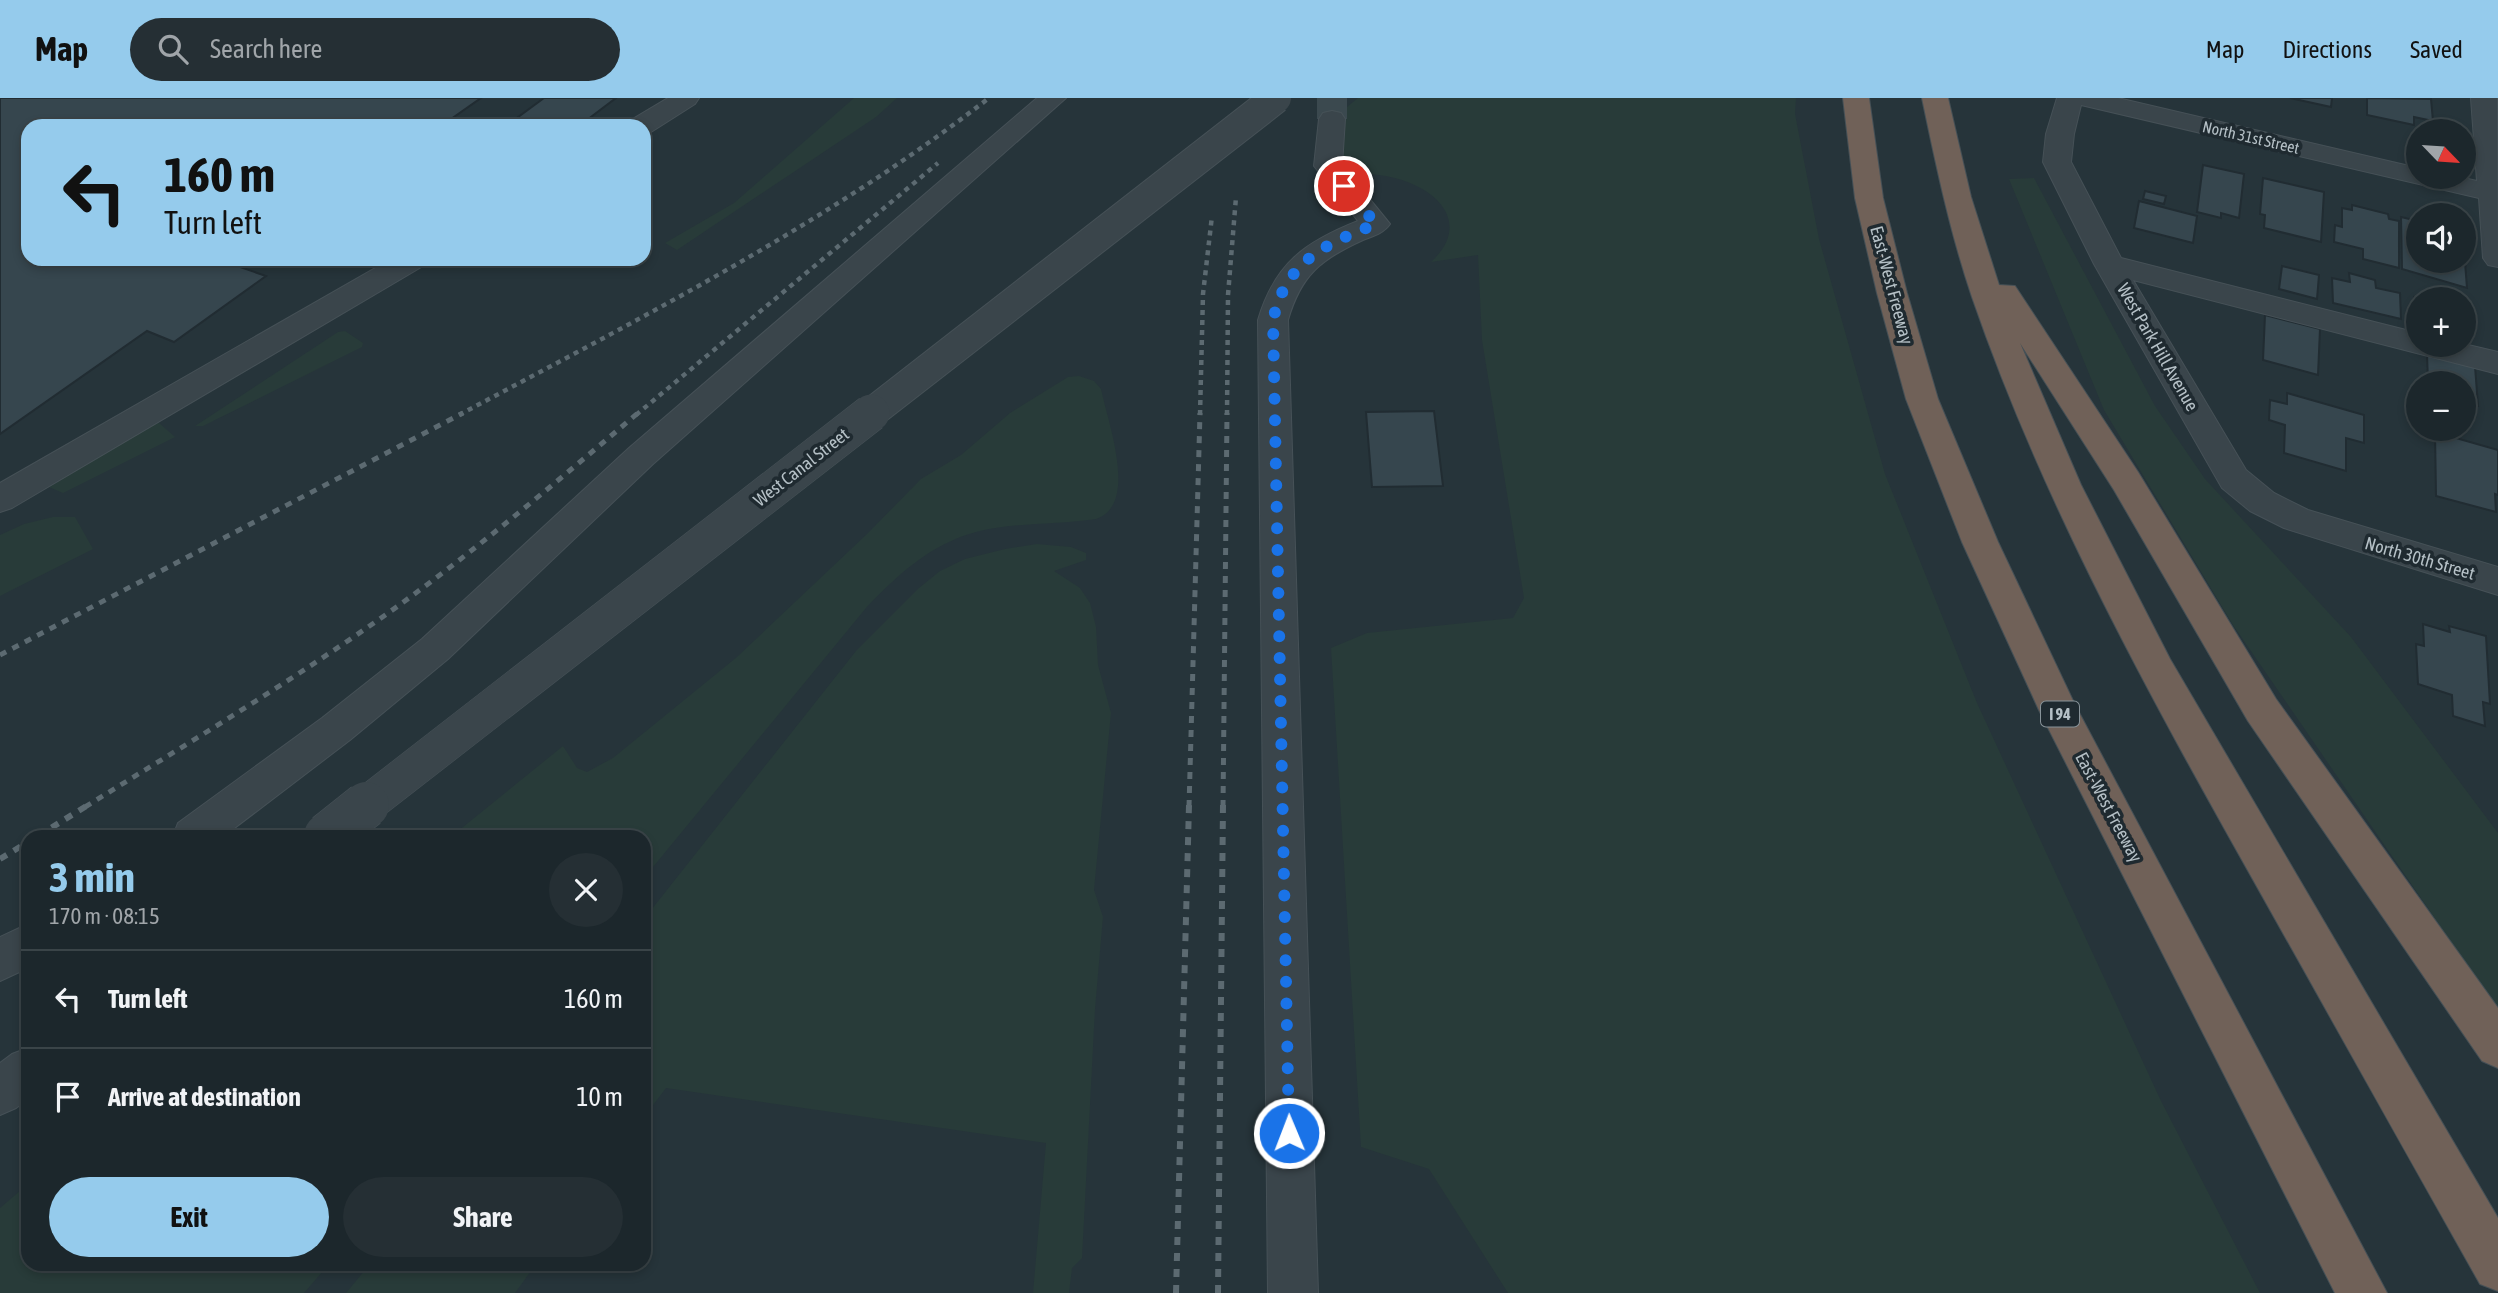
<!DOCTYPE html>
<meta charset="utf-8">
<style>
:root{--surface:#1c272c;--page:#252f34;--text:#f1f3f6;--muted:#a0a5a9;--line:#3a4448;--accent:#95cbec}
body{margin:0;font-family:"Asap Condensed",sans-serif;background:var(--page);color:var(--text);height:100vh;display:flex;flex-direction:column;font-size:26px;white-space:nowrap}
*{box-sizing:border-box;margin:0}
p{font-size:23px;color:var(--muted)}
.icon{flex:none;width:38px;height:38px;fill:none;stroke:currentColor;stroke-width:2;stroke-linecap:round;stroke-linejoin:round}
.map{position:relative;flex:1;overflow:hidden}
.sheet{position:absolute;left:21px;top:732px;width:630px;height:441px;display:flex;flex-direction:column;background:var(--surface);border-radius:21px;box-shadow:0 4px 10px #0003,0 0 0 2px var(--line)}
.sheet>*{flex:none}
.banner{position:absolute;left:21px;top:21px;width:630px;height:147px;border-radius:21px;box-shadow:0 4px 10px #0003,0 0 0 2px var(--line);background:#95cbec;color:#111;overflow:hidden}
.needle{width:46px;rotate:115deg}
.buttons{position:absolute;left:2406px;top:21px;display:grid;gap:14px}
.buttons a{display:grid;place-items:center;width:70px;height:70px;border-radius:50%;background:var(--surface);box-shadow:0 4px 10px #0003,0 0 0 2px var(--line);font-size:35px}
.pin{position:absolute;display:grid;place-items:center;width:60px;height:60px;color:#fff;margin:-30px;border:4px solid #fff;border-radius:50%;box-shadow:0 2px 7px #0007}
.me{position:absolute;width:77px;margin:-38px;rotate:359deg;stroke-linejoin:round;filter:drop-shadow(0 0 5px #0008)}
.turn{display:flex;align-items:center;gap:24px;height:147px;padding:0 28px;font-size:32px}
.turn .icon{width:91px;height:91px;stroke-width:2.5}
.turn b{display:block;font-size:49px;line-height:60px}
.round{display:grid;place-items:center;flex:none;width:74px;height:74px;border-radius:37px;background:var(--page)}
.headline{display:flex;align-items:center;justify-content:space-between;height:119px;padding:0 28px}
h1{font-size:42px;font-weight:700;line-height:52px;color:var(--accent)}
.cta{display:flex;gap:14px;margin-top:auto;padding:14px 28px}
.cta a{flex:1;height:80px;border-radius:42px;background:var(--accent);color:#111;font-size:28px;font-weight:700;line-height:80px;text-align:center}
.cta a+a{background:var(--page);color:var(--text)}
ul{padding:0;list-style:none}
li{display:flex;align-items:center;gap:21px;height:98px;padding:0 28px;border-top:2px solid var(--line)}
li div{flex:1}
li b{display:block;font-size:26px}
li em{font-style:normal}
header{display:flex;align-items:center;gap:42px;box-sizing:border-box;height:98px;padding:0 35px;background:var(--accent);color:#111}
header strong{font-size:33px}
nav{display:flex;gap:38px;margin-inline-start:auto;font-size:24px}
.search{width:490px;height:63px;background:var(--page);display:flex;align-items:center;gap:18px;box-sizing:border-box;padding:0 24px;border-radius:38px;color:var(--muted);font-size:26px}
.map>svg:first-child{display:block}
.green{fill:#283b39}
.building{fill:#36464e;stroke:#212c32;stroke-width:2}
.lines{fill:none;stroke-linecap:round;stroke-linejoin:round}
.minor-tunnel{stroke:#3b494f;stroke-width:30;stroke-dasharray:30 15;stroke-linecap:butt}
.minor-casing{stroke:#465157;stroke-width:2}
.highway-casing{stroke:#455056;stroke-width:2}
.minor{fill:#3a454b;fill-rule:evenodd}
.highway{fill:#706158;fill-rule:evenodd}
.rail-far2{stroke:#5c6a71;stroke-width:4.5;stroke-dasharray:5 5;stroke-linecap:butt}
.rail-far1{stroke:#5c6a71;stroke-width:5;stroke-dasharray:7 7;stroke-linecap:butt}
.rail{stroke:#5c6a71;stroke-width:6;stroke-dasharray:8 8;stroke-linecap:butt}
.minor-bridge-far2-casing{stroke:#465157;stroke-width:32;stroke-linecap:butt}
.minor-bridge-far1-casing{stroke:#465157;stroke-width:38;stroke-linecap:butt}
.minor-bridge-casing{stroke:#465157;stroke-width:47;stroke-linecap:butt}
.minor-bridge-far2{stroke:#3a454b;stroke-width:30}
.minor-bridge-far1{stroke:#3a454b;stroke-width:37}
.minor-bridge{stroke:#3a454b;stroke-width:46}
.route{stroke:#1a73e8;stroke-width:12;stroke-dasharray:0 21.6}
.labels{text-anchor:middle;dominant-baseline:central;stroke-width:7;stroke-linejoin:round;paint-order:stroke}
.far-street-label{font-size:16px;fill:#b5c0c6;stroke:#1f2a30}
.shield{fill:#1f2a30;stroke:#889399;stroke-width:2}
.shield-label{font-size:16px;font-weight:bold;fill:#b5c0c6}
.street-label{font-size:18px;fill:#b5c0c6;stroke:#1f2a30}
</style>
<header>
<strong>Map</strong>
<div class="search"><svg class="icon" aria-label="search" viewBox="0 0 24 24"><circle cx="10" cy="10" r="6"/><path d="M15 15l6 6"/></svg>Search here</div>
<nav><a>Map</a><a>Directions</a><a>Saved</a></nav>
</header>
<div class="map">
<svg width="2498" height="1195" viewBox="0 0 2498 1195">
<rect width="100%" height="100%" fill="#26343a"/>
<!-- green -->
<g class="green">
<path d="M854,0H897L876,19L677,152L665,145L734,105Z"/>
<path d="M1358,0H1796L1795,16L1819,141L1885,376L1977,605L2161,1003L2260,1195H1508L1429,1071L1361,1049L1331,550L1367,535L1513,520L1524,500L1482,242L1478,157L1431,164C1465,133 1449,101 1410,85C1391,77 1367,75 1346,75L1340,38L1342,13Z"/>
<path d="M2034,80L2155,308L2205,381L2351,539L2498,735V912L2233,527L2104,312L2009,81Z"/>
<path d="M345,233L363,245L362,249L203,328H195L338,234Z"/>
<path d="M1079,278L1094,283L1101,291C1108,325 1139,407 1096,421C1057,427 1015,424 976,434C931,446 897,477 866,510L644,780V738H452L563,648L577,670L587,674L613,660L737,559L867,436L921,381L961,357L1010,315L1068,279Z"/>
<path d="M159,325L175,339L63,395L49,389L150,326Z"/>
<path d="M53,419H75L93,451L0,498V437L24,426Z"/>
<path d="M1037,446L1071,449L1086,455V462L1054,473L1080,490L1090,505L1096,529L1098,567L1111,615L1094,792L1103,819L1095,911L1082,1160L1072,1170L1069,1195H1033L1046,1045L666,990L644,1019V821L856,553L919,490L940,473L965,461L1005,451Z"/>
<path d="M28,1086V1166H329L304,1195H0V1110Z"/>
<path d="M370,1166H536L515,1195H346Z"/>
</g>
<!-- building -->
<g class="building">
<path d="M0,0H481L441,28H28V161H251L240,169L266,178L174,244L147,233L0,336Z"/>
<path d="M544,0H616L579,28H506Z"/>
<path d="M2290,0H2332L2331,9Z"/>
<path d="M2367,0L2431,1L2433,23L2414,19V27L2367,17Z"/>
<path d="M2203,67L2244,76L2239,120L2221,115V120L2197,114Z"/>
<path d="M2263,80L2324,94L2321,144L2264,130L2265,117L2260,116Z"/>
<path d="M2145,93L2166,98L2164,106L2143,101Z"/>
<path d="M2139,103L2197,118L2193,145L2134,130Z"/>
<path d="M2352,107L2388,116L2389,121L2399,123V170L2363,161V151L2334,144L2335,127L2342,129V110L2352,112Z"/>
<path d="M2401,119L2418,123V163H2464V151L2467,190L2402,171Z"/>
<path d="M2282,168L2319,177L2317,201L2279,191Z"/>
<path d="M2349,175L2375,182L2376,190L2400,195L2401,221L2333,205L2332,180L2350,184Z"/>
<path d="M2414,199L2422,201H2418V225L2414,224Z"/>
<path d="M2464,212L2470,213L2471,238L2464,237Z"/>
<path d="M2265,217L2320,231L2318,277L2263,262Z"/>
<path d="M2427,256L2475,268L2478,308L2464,304V285H2428Z"/>
<path d="M2287,295L2364,317V345L2346,340V373L2284,355L2285,327L2269,322L2270,302L2287,306Z"/>
<path d="M1434,313L1443,388L1372,389L1366,314Z"/>
<path d="M2435,334L2498,352V397L2495,396L2496,414L2436,398Z"/>
<path d="M2423,526L2450,534L2449,528L2486,538L2490,606L2483,604L2485,628L2453,618L2452,597L2418,586L2416,546L2424,548Z"/>
</g>
<g class="lines">
<!-- minor-tunnel -->
<path class="minor-tunnel" d="M1332,0V21"/>
<!-- minor casing -->
<g class="minor-casing">
<g id="minor">
<path d="M668,0H699L695,6L651,34L644,35V28H627L631,22Z"/>
<path d="M1037,0H1066L653,366L448,561L350,642L224,738H173L178,725L322,620L422,541L629,350Z"/>
<path d="M2057,0H2118L2418,70V79H2459L2477,83L2471,0H2497L2498,169L2488,167L2483,160L2479,100L2081,7L2074,36L2071,64L2121,160L2418,235V247L2464,246L2498,254V276L2133,182L2246,372L2274,395L2308,412L2498,469V497L2284,430L2250,413L2222,390L2094,166L2043,64L2046,36Z"/>
<path d="M1332,13L1341,15L1345,21L1342,67L1390,126C1384,135 1373,138 1363,142C1321,161 1301,177 1288,222L1318,1195H1268L1258,222C1275,165 1305,144 1358,123L1314,68L1319,21L1323,15Z"/>
<path d="M391,161H428L423,168L12,410L0,414V385Z"/>
<path d="M28,826V870L0,883V839Z"/>
<path d="M28,950V1001L16,1010L0,1017V965L12,956Z"/>
</g>
</g>
<!-- highway casing -->
<g class="highway-casing">
<g id="highway">
<path d="M1843,0H1869L1883,100L1907,195L1938,301L1998,444L2075,607L2387,1195H2335L2039,612L1962,444L1906,301L1877,195L1855,100Z"/>
<path d="M1922,0H1948L1971,99L1999,187L2015,188L2138,374L2276,601L2498,910V970L2482,963L2248,623L2114,392L2020,245L2081,387L2170,561L2498,1120V1193L2480,1186C2406,1055 2333,924 2260,794C2152,602 2044,408 1972,199C1950,134 1936,67 1922,0Z"/>
</g>
</g>
<!-- minor -->
<use href="#minor" class="minor"/>
<!-- highway -->
<use href="#highway" class="highway"/>
<!-- rail-far2 -->
<g class="rail-far2">
<path d="M459,317C641,220 826,126 989,0"/>
<path d="M636,317L938,65"/>
<path d="M1200,317L1203,196L1212,118"/>
<path d="M1227,317L1228,197L1236,99"/>
</g>
<!-- rail-far1 -->
<g class="rail-far1">
<path d="M0,557L463,315"/>
<path d="M85,709C190,644 297,580 398,508C481,448 560,381 638,315"/>
<path d="M1189,709L1200,315"/>
<path d="M1223,709L1227,315"/>
</g>
<!-- rail -->
<g class="rail">
<path d="M38,738L88,707"/>
<path d="M0,761L28,744"/>
<path d="M1176,1195L1189,707"/>
<path d="M1218,1195L1223,707"/>
</g>
<!-- minor-bridge-far2 casing -->
<g class="minor-bridge-far2-casing">
<path id="minor-bridge-far2" d="M869,317L1276,0"/>
</g>
<!-- minor-bridge-far1 casing -->
<g class="minor-bridge-far1-casing">
<path id="minor-bridge-far1" d="M364,709L871,315"/>
</g>
<!-- minor-bridge casing -->
<g class="minor-bridge-casing">
<path id="minor-bridge" d="M327,738L366,707"/>
</g>
<!-- minor-bridge-far2 -->
<use href="#minor-bridge-far2" class="minor-bridge-far2"/>
<!-- minor-bridge-far1 -->
<use href="#minor-bridge-far1" class="minor-bridge-far1"/>
<!-- minor-bridge -->
<use href="#minor-bridge" class="minor-bridge"/>
</g>
<g class="lines">
<!-- route -->
<path class="route" d="M1289,1035L1273,222C1286,163 1324,147 1376,126L1344,88"/>
</g>
<g class="labels">
<!-- far-street labels -->
<g class="far-street-label">
<text transform="translate(2251 39) rotate(13)">North 31st Street</text>
</g>
<!-- shield labels -->
<rect class="shield" x="2041" y="603.5" width="38" height="25" rx="5"/>
<g class="shield-label">
<text x="2060" y="616">I 94</text>
</g>
<!-- street labels -->
<g class="street-label">
<text transform="translate(1892 187) rotate(75)">East-West Freeway</text>
<text transform="translate(2158 249) rotate(60)">West Park Hill Avenue</text>
<text transform="translate(801 369) rotate(-38)">West Canal Street</text>
<text transform="translate(2420 460) rotate(16)">North 30th Street</text>
<text transform="translate(2109 709) rotate(62)">East-West Freeway</text>
</g>
</g>
</svg>
<div class="buttons">
<a><svg class="needle" viewBox="-14 -14 28 28"><path d="M0-13l5 13h-10z" fill="#e53935"/><path d="M0 13l5-13h-10z" fill="#a0a5a9"/></svg></a>
<a><svg class="icon" aria-label="sound" viewBox="0 0 24 24"><path d="M4 9h4l5-4v14l-5-4H4zM17 9q2 3 0 6"/></svg></a>
<a>+</a>
<a>−</a>
</div>
<div class="pin" style="left:1344px;top:88px;background:#d93025"><svg class="icon" aria-label="arrive" viewBox="0 0 24 24"><path d="M6 21V4h12l-3 4 3 4H6"/></svg></div>
<svg class="me" style="left:1289px;top:1035px" viewBox="-20 -20 40 40"><circle r="17" fill="#1a73e8" stroke="#fff" stroke-width="3"/><path d="M0-11L8 9 0 5-8 9z" fill="#fff"/></svg>
<div class="banner">
<div class="turn"><svg class="icon" aria-label="left" viewBox="0 0 24 24"><path d="M17 20v-9H6M10 6l-5 5 5 5"/></svg><div><b>160 m</b>Turn left</div></div>
</div>
<section class="sheet">
<div class="headline"><div><h1>3 min</h1><p>170 m · 08:15</p></div><a class="round"><svg class="icon" aria-label="close" viewBox="0 0 24 24"><path d="M6 6l12 12M18 6L6 18"/></svg></a></div>
<ul>
<li><svg class="icon" aria-label="left" viewBox="0 0 24 24"><path d="M17 20v-9H6M10 6l-5 5 5 5"/></svg><div><b>Turn left</b></div><em>160 m</em></li>
<li><svg class="icon" aria-label="arrive" viewBox="0 0 24 24"><path d="M6 21V4h12l-3 4 3 4H6"/></svg><div><b>Arrive at destination</b></div><em>10 m</em></li>
</ul>
<div class="cta"><a>Exit</a><a>Share</a></div>
</section>
</div>
